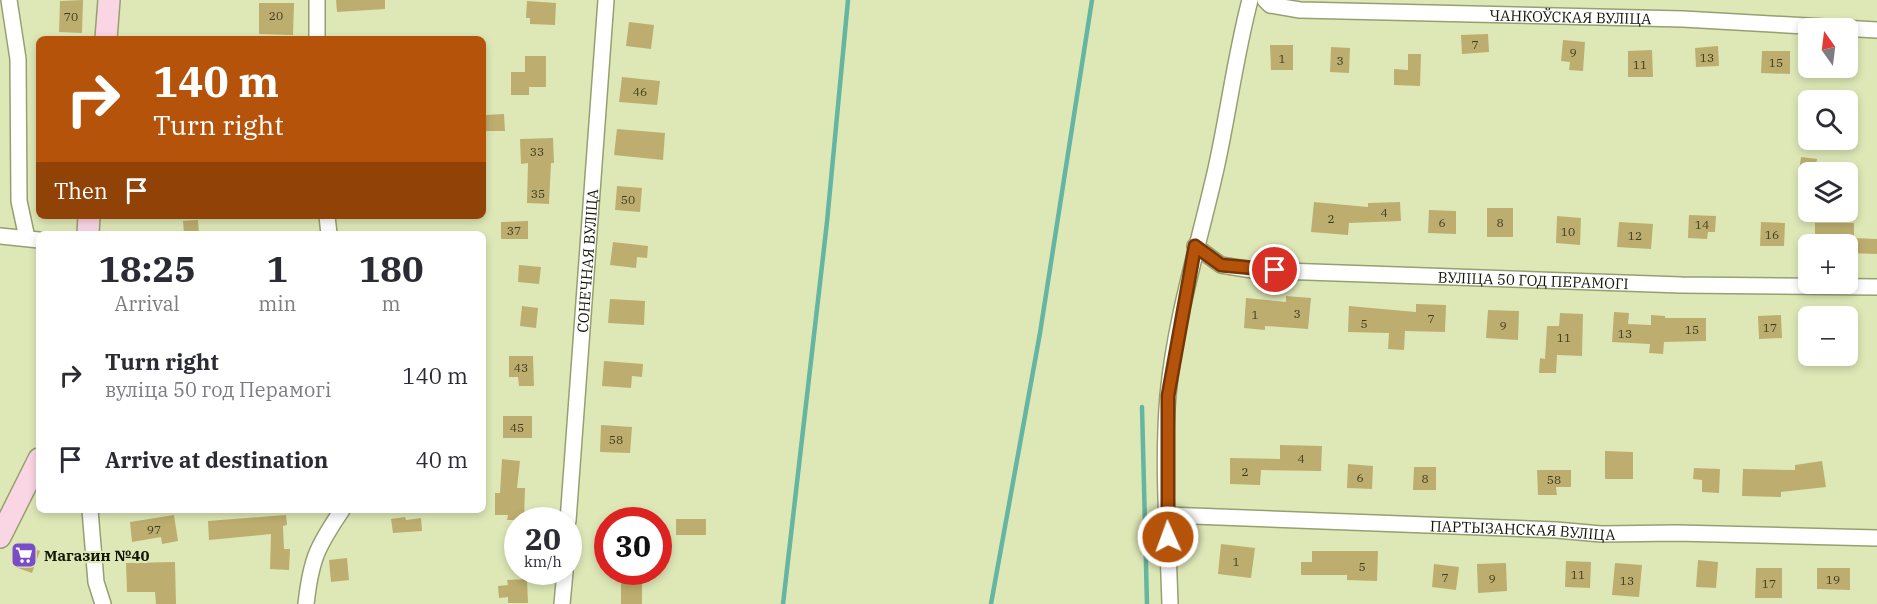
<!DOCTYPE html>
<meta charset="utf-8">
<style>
:root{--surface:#fff;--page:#f7f7f7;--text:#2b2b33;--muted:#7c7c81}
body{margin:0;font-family:"IBM Plex Serif",serif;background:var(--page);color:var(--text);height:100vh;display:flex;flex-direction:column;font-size:22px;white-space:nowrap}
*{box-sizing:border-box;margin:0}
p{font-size:20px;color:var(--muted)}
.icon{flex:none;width:33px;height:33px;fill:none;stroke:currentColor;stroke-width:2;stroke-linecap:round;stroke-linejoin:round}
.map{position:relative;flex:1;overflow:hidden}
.sheet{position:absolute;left:36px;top:231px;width:450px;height:282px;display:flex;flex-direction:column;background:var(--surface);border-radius:9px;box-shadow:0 3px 9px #0003}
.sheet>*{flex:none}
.hud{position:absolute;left:36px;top:36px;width:450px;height:183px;border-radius:9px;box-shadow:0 3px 9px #0003;background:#b45309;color:#fff;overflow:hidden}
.needle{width:39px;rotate:346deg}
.controls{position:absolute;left:1798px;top:18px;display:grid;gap:12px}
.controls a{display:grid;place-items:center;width:60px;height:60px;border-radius:9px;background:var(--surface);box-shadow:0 3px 9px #0003;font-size:30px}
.speed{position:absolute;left:504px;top:507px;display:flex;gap:12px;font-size:30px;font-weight:700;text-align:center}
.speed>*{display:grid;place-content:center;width:78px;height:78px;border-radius:50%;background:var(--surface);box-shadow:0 3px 9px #0003;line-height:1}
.speed small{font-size:15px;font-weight:400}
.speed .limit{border:9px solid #d22;background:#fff;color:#111}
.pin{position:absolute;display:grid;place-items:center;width:51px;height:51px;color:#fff;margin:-26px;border:3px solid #fff;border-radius:50%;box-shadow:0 2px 6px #0007}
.me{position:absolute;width:66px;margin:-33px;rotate:358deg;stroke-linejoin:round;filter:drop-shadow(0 0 4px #0008)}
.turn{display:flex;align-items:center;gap:21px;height:126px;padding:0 18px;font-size:27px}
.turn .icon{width:78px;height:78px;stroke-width:2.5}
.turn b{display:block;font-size:42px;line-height:51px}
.then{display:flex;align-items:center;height:57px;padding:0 18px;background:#0003;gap:12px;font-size:22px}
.eta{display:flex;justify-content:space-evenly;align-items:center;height:102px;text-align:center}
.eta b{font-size:36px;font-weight:700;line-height:42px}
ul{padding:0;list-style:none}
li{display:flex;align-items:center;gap:18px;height:84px;padding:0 18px}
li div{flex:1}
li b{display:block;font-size:22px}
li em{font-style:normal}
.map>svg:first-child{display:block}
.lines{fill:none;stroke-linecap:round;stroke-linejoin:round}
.stream{stroke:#64b5a2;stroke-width:4.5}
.building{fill:#bdae6f}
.street-casing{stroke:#979f71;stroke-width:18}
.secondary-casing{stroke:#979f71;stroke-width:24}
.street{stroke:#fff;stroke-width:15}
.secondary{stroke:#fad6e4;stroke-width:21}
.route-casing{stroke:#753606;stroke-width:15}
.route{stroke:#b45309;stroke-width:10}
.labels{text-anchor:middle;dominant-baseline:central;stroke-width:4.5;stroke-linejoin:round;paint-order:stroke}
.number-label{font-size:12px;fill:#3e3c20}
.street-label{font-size:15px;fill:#131605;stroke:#dee8b7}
.poi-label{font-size:15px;font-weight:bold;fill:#131605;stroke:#dee8b7;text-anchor:start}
</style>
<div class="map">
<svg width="1877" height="604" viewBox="0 0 1877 604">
<rect width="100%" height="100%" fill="#dee8b7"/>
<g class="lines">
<!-- stream -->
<g class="stream">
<path d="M1142,407L1147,604"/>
<path d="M783,604L827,222L848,0"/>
<path d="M991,604L1040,333L1092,0"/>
</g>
</g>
<!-- building -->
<g class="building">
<path d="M83,0L82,33L59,32L60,1Z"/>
<path d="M336,0H385V9L337,12Z"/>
<path d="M527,1L556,3L555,25L530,24V18H526Z"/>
<path d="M259,3H294L293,35L259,34Z"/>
<path d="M629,22L654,25L651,49L626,46Z"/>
<path d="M1488,34L1489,52L1462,54L1461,35Z"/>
<path d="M1563,40L1585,42L1583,71L1569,70L1570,62L1561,61Z"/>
<path d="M1270,45H1293V70H1271Z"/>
<path d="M1718,46L1719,66L1696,67L1695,48Z"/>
<path d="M1331,47L1350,48L1349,73L1330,72Z"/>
<path d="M1652,50L1653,77H1628V51Z"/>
<path d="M1762,51H1790V74L1761,73Z"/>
<path d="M1408,54H1421L1420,86L1394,85V69L1408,70Z"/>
<path d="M525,56H546V87H529V95H511V72H525Z"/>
<path d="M622,77L660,81L657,105L619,102Z"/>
<path d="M504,114L505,131H485V115Z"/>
<path d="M617,129L665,133L663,160L614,155Z"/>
<path d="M553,138L554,163H551L549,204L527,203L528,163L521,164L520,139Z"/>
<path d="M1801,157L1817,159L1815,172H1799Z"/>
<path d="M617,186L642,188L640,212L615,210Z"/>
<path d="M1314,202L1368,207V203L1400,202L1401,221L1349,223L1348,235L1311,232Z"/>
<rect x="1487" y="208" width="26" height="29"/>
<path d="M1429,210L1456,211V234L1428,233Z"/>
<path d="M1689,215L1716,216L1715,232H1708L1707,239L1688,238Z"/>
<path d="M1557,216L1581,218L1580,245L1556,243Z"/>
<path d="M198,220L199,234H184L183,221Z"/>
<path d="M528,221V239H501V222Z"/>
<path d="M1619,222L1653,224L1651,249L1617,247Z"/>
<path d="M1761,222L1785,223L1784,246H1760Z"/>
<path d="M1815,223H1854V238L1877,239V254L1848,253V244H1815Z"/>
<path d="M613,242L648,246L647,258L637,257L636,268L610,265Z"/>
<path d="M519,265L541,267L539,284L518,282Z"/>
<path d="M1286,296L1311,298L1308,329L1265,326V330L1244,328L1246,298L1286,302Z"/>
<path d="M610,299L645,301L644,325L608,323Z"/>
<path d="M1416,304L1446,305L1445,332L1405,331L1404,350L1388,349L1389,333L1348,332L1349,306L1416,312Z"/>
<path d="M522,306L538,308L536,328L520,326Z"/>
<path d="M1488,310L1519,311L1518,340L1486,338Z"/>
<path d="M1614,312L1629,313L1628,324L1651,325V315L1665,316V318H1706V341L1664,342L1663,354L1649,353L1650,344L1612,342Z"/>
<path d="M1560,313L1583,314L1582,356L1557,355L1556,373H1539L1540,358L1545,359L1547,326H1559Z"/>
<path d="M1781,315L1782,338L1759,339L1758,316Z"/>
<path d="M509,356H533L534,386H519L518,377H509Z"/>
<path d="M604,361L643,364L642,377L632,376L631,388L602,386Z"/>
<rect x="503" y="416" width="29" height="22"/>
<path d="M601,425L632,427L630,453L600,452Z"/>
<path d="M1280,445L1322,446L1321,471L1261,470L1260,485L1230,484V458L1280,459Z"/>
<path d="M1605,451L1633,452V479H1605Z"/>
<path d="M502,459L520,461L517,488H525L524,520H507L508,515H495V493H500Z"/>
<path d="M1822,461L1826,487L1781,492V497L1742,496L1743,469L1795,470V465Z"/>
<path d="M1348,464L1373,466L1372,489L1347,488Z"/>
<path d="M1414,467H1436V490H1413Z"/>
<path d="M1694,468L1720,469L1719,493L1702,492V480L1693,479Z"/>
<path d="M1537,470H1571V487H1556L1557,495H1538Z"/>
<path d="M174,515L178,541L162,544L161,537L132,542L130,522Z"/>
<path d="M286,515L287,525L283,526L284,549H290L289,570L270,569L271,534L209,540L208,521Z"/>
<path d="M405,517L406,520L421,518L422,531L393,533L391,519Z"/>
<rect x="676" y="519" width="30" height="16"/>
<path d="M1221,544L1255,548L1251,578L1218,574Z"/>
<path d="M23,545L40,551L32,573L15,567Z"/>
<path d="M1312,551H1378L1377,581L1347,580V575H1301V562H1312Z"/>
<path d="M347,558L349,580L331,582L329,560Z"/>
<path d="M1698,560L1718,562L1716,588L1696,587Z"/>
<path d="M1566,561L1591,562L1590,588L1565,587Z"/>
<path d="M175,562L176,604H156L155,592H127L126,563Z"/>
<path d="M1506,563L1507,591L1478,593L1477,564Z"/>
<path d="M1615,563L1642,565L1639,597L1612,595Z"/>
<path d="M1434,564L1459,567L1456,590L1432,587Z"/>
<path d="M1756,568H1782V598H1755Z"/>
<path d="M1817,568H1850V590L1817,589Z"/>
<path d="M642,573V604H621V574Z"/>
<path d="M527,579L528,603H508V597L499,598L498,586L508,585L507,580Z"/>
</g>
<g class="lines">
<!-- street casing -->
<g class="street-casing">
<g id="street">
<path d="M9,0L18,59L19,201L27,238"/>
<path id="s1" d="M1265,0L1270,5L1300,10L1683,19L1877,30"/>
<path d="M317,39V0"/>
<path d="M327,216L329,234"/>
<path d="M0,236L39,240"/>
<path id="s2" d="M1195,246L1221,265L1252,270L1681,285L1877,287"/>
<path d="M90,510L96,582L103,604"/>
<path id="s3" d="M1167,515L1556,530L1601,534L1677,533L1877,538"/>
<path id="s4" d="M568,521L606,0"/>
<path d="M306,604C311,559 317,547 342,510"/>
<path d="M562,604L565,572"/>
<path d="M1170,604C1168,535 1162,464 1168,395C1175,320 1198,247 1215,173C1228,116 1235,57 1250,0"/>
</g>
</g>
<!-- secondary casing -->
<g class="secondary-casing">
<g id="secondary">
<path d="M106,39L109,0"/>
<path d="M88,234L89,216"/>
<path d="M0,537L39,459"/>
</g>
</g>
<!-- street -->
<use href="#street" class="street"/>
<!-- secondary -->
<use href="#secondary" class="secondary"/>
</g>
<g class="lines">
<!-- route casing -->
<g class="route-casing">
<path id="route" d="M1168,537V396L1195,246L1221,265L1275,270"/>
</g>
<!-- route -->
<use href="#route" class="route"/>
</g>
<!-- icons -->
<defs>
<g id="supermarket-square" transform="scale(1.35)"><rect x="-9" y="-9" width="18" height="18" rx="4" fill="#7a4dc6" stroke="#dee8b7"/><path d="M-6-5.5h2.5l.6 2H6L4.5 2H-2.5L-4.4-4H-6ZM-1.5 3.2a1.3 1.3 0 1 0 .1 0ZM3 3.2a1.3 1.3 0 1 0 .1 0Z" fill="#fff"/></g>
</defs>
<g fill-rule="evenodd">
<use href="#supermarket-square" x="24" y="555"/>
</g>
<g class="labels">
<!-- number labels -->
<g class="number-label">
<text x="276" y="15">20</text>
<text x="71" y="16">70</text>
<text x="1475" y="44">7</text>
<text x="1573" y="52">9</text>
<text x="1707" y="57">13</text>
<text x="1282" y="58">1</text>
<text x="1340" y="60">3</text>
<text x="1776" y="62">15</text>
<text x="1640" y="64">11</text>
<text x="640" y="91">46</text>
<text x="537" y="151">33</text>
<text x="538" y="193">35</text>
<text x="628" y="199">50</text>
<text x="1384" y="212">4</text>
<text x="1331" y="218">2</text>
<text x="1442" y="222">6</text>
<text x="1500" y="222">8</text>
<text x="1702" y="224">14</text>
<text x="514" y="230">37</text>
<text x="1568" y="231">10</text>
<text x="1772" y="234">16</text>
<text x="1635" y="235">12</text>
<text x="1297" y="313">3</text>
<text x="1255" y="314">1</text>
<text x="1431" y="318">7</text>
<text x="1364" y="323">5</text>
<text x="1503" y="325">9</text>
<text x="1770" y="327">17</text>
<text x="1692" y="329">15</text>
<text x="1625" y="333">13</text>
<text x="1564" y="337">11</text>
<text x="521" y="367">43</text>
<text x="517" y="427">45</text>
<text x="616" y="439">58</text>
<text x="1301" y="458">4</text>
<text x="1245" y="471">2</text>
<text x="1360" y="477">6</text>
<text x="1425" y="478">8</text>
<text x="1554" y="479">58</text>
<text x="154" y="529">97</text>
<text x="1236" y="561">1</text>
<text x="1362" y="566">5</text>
<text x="1578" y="574">11</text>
<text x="1445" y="577">7</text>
<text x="1492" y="578">9</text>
<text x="1833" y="579">19</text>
<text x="1627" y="580">13</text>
<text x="1769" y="583">17</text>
</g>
<!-- street labels -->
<g class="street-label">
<text stroke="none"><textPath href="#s1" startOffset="308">ЧАНКОЎСКАЯ ВУЛІЦА</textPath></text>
<text stroke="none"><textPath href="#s4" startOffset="261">СОНЕЧНАЯ ВУЛІЦА</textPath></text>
<text stroke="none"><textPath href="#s2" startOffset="345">ВУЛІЦА 50 ГОД ПЕРАМОГІ</textPath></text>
<text stroke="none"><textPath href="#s3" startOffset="356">ПАРТЫЗАНСКАЯ ВУЛІЦА</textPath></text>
</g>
<!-- poi labels -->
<g class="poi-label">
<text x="44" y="555">Магазин №40</text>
</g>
</g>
</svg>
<div class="controls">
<a><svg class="needle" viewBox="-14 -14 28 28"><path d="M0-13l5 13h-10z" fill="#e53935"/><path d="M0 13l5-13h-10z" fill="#7c7c81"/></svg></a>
<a><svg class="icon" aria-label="search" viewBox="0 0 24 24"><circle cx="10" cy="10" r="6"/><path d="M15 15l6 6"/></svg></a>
<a><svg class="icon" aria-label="layers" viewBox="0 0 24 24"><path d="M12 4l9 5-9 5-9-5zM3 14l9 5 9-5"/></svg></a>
<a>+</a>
<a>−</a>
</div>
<div class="speed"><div>20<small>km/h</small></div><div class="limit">30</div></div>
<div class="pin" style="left:1275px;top:270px;background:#d93025"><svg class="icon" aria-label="arrive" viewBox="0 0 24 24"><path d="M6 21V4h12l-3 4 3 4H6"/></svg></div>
<svg class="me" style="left:1168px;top:537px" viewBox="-20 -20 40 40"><circle r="17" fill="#b45309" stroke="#fff" stroke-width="3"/><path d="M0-11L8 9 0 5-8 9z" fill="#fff"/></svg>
<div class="hud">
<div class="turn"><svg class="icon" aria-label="right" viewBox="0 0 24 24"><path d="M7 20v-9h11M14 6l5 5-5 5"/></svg><div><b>140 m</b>Turn right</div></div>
<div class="then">Then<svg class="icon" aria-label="arrive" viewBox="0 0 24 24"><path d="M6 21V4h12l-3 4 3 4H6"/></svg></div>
</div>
<section class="sheet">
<div class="eta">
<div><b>18:25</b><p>Arrival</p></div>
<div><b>1</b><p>min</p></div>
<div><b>180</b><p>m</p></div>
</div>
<ul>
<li><svg class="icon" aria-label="right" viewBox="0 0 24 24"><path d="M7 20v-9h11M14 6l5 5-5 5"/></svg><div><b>Turn right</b><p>вуліца 50 год Перамогі</p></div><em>140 m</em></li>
<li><svg class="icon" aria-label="arrive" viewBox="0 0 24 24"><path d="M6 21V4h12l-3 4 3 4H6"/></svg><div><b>Arrive at destination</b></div><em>40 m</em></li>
</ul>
</section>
</div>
